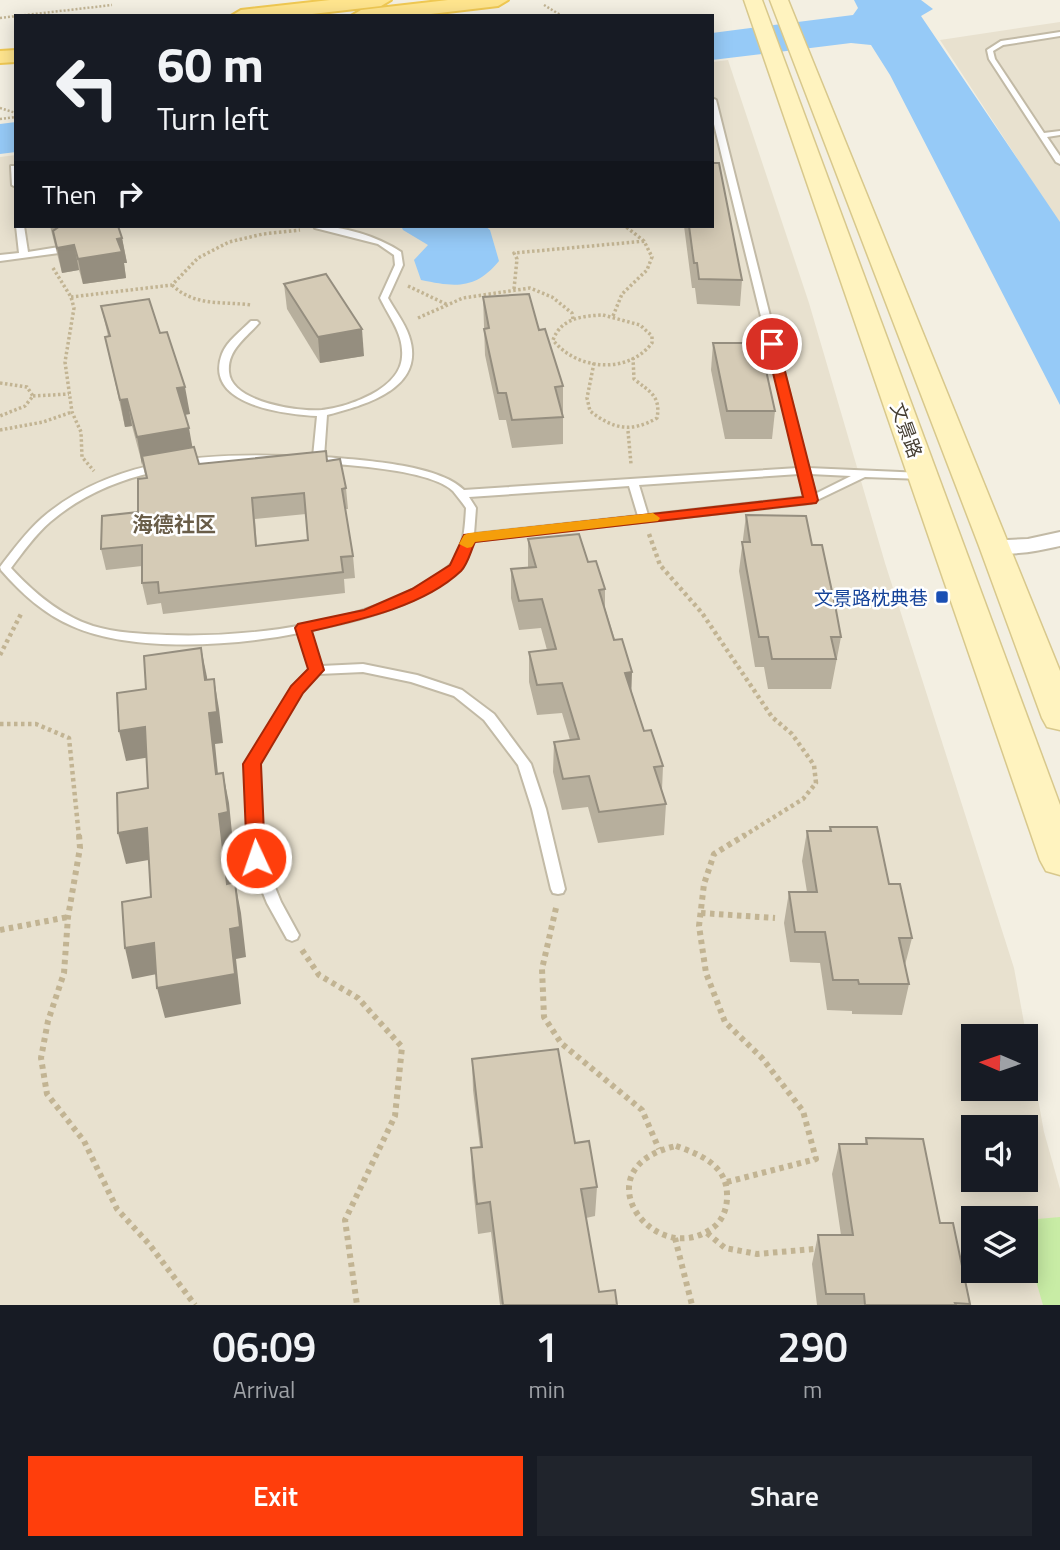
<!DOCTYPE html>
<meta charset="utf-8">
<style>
:root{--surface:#171b24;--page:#20242c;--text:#f1f3f6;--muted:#9ea1a6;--accent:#ff3e0c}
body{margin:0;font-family:"Titillium Web","Noto Sans SC",sans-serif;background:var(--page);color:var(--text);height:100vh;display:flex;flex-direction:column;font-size:26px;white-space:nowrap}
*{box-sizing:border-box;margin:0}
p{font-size:23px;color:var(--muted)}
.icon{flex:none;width:38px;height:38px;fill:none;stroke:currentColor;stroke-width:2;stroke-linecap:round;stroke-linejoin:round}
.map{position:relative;height:1305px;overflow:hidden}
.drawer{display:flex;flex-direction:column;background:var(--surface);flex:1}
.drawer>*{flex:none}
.hud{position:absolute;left:14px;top:14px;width:700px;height:214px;border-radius:0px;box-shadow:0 4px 18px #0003;background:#171b24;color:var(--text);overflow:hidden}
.needle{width:46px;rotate:272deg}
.controls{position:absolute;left:961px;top:1024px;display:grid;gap:14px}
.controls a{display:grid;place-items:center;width:77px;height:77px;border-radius:0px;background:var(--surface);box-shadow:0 4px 18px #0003;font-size:35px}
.pin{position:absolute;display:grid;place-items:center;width:60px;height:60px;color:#fff;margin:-30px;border:4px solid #fff;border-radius:50%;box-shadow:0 2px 7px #0007}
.me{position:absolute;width:77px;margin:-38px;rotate:357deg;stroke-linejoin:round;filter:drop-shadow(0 0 5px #0008)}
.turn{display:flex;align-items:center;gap:24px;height:147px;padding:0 28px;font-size:32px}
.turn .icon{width:91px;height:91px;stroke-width:2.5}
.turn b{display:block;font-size:49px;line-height:60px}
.then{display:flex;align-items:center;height:66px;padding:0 28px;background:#0003;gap:14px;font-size:26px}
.eta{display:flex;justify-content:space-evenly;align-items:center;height:119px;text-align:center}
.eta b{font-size:42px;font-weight:600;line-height:49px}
.cta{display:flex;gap:14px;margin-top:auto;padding:14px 28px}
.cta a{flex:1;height:80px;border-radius:0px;background:var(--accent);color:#fff;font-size:28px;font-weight:600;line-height:80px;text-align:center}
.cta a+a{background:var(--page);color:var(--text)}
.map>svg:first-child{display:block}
.residential{fill:#e8e1cf;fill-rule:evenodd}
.green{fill:#c8eca5}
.water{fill:#96caf7}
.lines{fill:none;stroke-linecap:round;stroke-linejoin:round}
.service-casing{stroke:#c2baa6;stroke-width:4}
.minor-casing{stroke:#c2baa6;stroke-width:4}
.secondary-casing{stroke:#d8c88c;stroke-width:3}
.primary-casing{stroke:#f0c953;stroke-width:4}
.path-far3{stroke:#c2b493;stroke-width:2.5;stroke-dasharray:2 2;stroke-linecap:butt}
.path-far2{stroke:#c2b493;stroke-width:3.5;stroke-dasharray:2.5 2.5;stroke-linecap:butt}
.path-far1{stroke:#c2b493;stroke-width:4.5;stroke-dasharray:3.5 3.5;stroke-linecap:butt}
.path{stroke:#c2b493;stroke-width:6;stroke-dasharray:4.5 4.5;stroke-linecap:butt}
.service{fill:#fff;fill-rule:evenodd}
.minor{fill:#fff;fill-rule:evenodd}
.secondary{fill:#fff3bf;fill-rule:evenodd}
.primary{fill:#ffe58e;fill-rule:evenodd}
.wall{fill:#b7af9d;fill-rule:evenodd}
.shaded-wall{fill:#958e7f}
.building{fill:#d5cbb6;stroke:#958e7f;stroke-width:2;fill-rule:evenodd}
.route{fill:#ff3e0c;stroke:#a62808;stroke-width:2}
.slow{fill:#f59e0b}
.transit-dot{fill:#1a4fb4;stroke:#fff;stroke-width:2.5}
.labels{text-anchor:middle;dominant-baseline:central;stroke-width:5;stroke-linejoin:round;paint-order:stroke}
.street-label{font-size:19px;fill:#453e32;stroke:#fff}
.transit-label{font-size:19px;fill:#164399;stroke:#fff;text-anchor:end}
.neighbourhood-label{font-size:21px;font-weight:bold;fill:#695d48;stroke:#fff}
</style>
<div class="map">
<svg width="1060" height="1305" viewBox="0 0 1060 1305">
<rect width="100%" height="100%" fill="#f3efe2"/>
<!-- residential -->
<g class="residential">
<path d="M1060,22V224L940,40Z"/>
<path d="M728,60L809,303L885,563L1014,968L1044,1132L1060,1189V1305H0V157L16,155V226H712V62ZM973,1036H1026V1088H973ZM973,1127H1026V1180H973ZM973,1218H1026V1270H973Z"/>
</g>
<!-- green -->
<path class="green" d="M1060,1217V1305H1043L1026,1247V1220Z"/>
<!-- water -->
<g class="water">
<path d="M854,0H921L933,9L921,16L1060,222V405L890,75L871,45L851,43L712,60V33L853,15L858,8Z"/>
<path d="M16,122V152L0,154V124Z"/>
<path d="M401,226H485L490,230L499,261C475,290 455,287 421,280L414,260L428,245L403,230Z"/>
</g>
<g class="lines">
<!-- service casing -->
<g class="service-casing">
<g id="service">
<path d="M1060,32V36L1003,45L993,51L995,59L1044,133L1060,131V135L1047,137L1060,156V164L1056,162L989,59L987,50L1001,41Z"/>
<path d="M712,98L716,100L808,468L923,473L928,476L923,479L865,477L811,503L473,541C470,551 467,562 459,570C422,605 359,621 310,630L321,666L363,664L417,675L462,690L494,714L531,764L546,809L565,889L563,893L558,894L553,893L551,889L532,809L518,765L484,720L454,696L411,682L363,672L319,674L302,692L259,764L263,858L281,902L299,935L297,939L292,941L287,939L267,903L249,858L245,764L293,686L310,669L299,633C235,646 132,653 72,626C44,614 21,593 1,570L0,567C13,550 26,532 42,518C116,454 221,452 313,457L317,416C284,414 203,405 222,354C227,341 241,331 251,321H257L259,323C246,338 227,350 229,372C231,402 298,412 322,410C349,407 400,389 402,357C404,334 389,317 380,298L395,265L394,255L378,244L315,228L314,226C343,226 377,236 401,252L403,265L388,298C395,311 405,323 409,336C427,389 364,405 327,415L324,457C360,460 438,464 464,490L798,468L712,116ZM249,460C291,462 424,463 453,491C457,496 462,502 466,508C465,525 464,545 455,560C450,567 441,572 434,577C366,624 248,638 167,635C143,634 116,633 93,626C60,615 34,593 11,568C23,552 35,535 50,522C106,474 178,464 249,460ZM799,474L805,497L648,515L639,485ZM810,474L851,476L815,494ZM629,486L638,516L474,534L476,508L469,497Z"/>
<path d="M11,166H16V187L12,185Z"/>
<path d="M16,226H24L28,252L59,247L63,250L59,253L0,261V255L19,253Z"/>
</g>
</g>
<!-- minor casing -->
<g class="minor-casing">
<path id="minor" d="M1060,532V546C1036,551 1011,557 987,551L984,546L987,541L1028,539Z"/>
</g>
<!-- secondary casing -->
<g class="secondary-casing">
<g id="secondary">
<path d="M744,0H762L1060,805V875L1046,871L1040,860Z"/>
<path d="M770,0H788L1060,671V730L1047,727L1042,718L979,546Z"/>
</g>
</g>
<!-- primary casing -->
<g class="primary-casing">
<g id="primary">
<path d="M330,0H391L381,6L295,16H231L241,10Z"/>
<path d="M448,0H508L498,6L414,16H351L361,10Z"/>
<path d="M16,50V62L0,63V51Z"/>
</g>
</g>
<!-- path-far3 -->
<g class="path-far3">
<path d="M544,5L562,16"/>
<path d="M0,18L112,5"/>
<path d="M0,108L16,113"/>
<path d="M0,119L16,117"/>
</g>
<!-- path-far2 -->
<g class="path-far2">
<path d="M53,268L71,297L74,308L65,362L72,412L81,432L82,457L94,471"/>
<path d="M172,285C195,307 222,301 251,305"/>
<path d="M408,286L448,305"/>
<path d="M514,289L517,259L514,253L646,241"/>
<path d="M71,297L172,285L198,258L229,242L263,234L300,230"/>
<path d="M603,315L640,325L652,336V343C628,375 576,370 553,340C561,318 582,316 603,315Z"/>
<path d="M613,316L622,294L647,270L652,257L644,241L625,226"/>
<path d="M418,318L463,298L530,288L552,297L572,313L573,319"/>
<path d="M594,363L587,398L590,411C613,429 631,433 657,418C661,396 650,392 634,379L633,358"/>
<path d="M0,383L27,387L33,396L25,406L0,416"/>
<path d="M33,396L69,394"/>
<path d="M0,430L43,422L72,412"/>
<path d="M628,431L631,464"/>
</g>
<!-- path-far1 -->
<g class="path-far1">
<path d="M649,534L660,565L702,613L772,717L792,734L814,765L816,783L803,799L742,837"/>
<path d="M0,655L22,612"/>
<path d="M0,724H36L69,738L79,837"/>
</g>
<!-- path -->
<g class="path">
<path d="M79,835L80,848L68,917L64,973L48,1021L41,1058L47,1094L84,1141L117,1209L149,1244L195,1305"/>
<path d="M556,908L542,969L544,1017L561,1043L642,1110L659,1149"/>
<path d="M701,913L775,918"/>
<path d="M0,930L68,917"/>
<path d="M302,950L319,975L358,998L402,1047L395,1116L345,1220L357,1305"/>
<path d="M676,1146C702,1155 728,1166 727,1197C727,1208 723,1219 715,1226C656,1274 577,1168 676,1146Z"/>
<path d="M727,1182L816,1159L803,1111L762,1058L725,1022L706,973L699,926L704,884L714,854L745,835"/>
<path d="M707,1233L725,1248L757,1254L814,1249"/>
<path d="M675,1238L692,1305"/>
</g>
<!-- service -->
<use href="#service" class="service"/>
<!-- minor -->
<use href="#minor" class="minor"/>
<!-- secondary -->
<use href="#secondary" class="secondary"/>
<!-- primary -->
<use href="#primary" class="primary"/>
</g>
<!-- wall -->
<g class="wall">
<path d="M50,226H118L122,238L127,263H124L126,278L83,284L79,270L62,273Z"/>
<path d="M684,226H712L742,280L740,306L697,304L695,288H692Z"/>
<path d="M284,284L364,356L320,363L287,309Z"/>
<path d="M483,297L539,330L563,386V444L512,448L506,420H499L485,355Z"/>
<path d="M101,306L160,333L190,414L185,415L192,447L199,464L327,461L346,488L348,509H345L353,556L355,578L344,579L345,593L163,614L161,603L147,605L142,583V566L106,570L101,549L138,512L146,478L132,426L125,427L105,337L108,336ZM306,514L308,540L257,546L255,519Z"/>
<path d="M713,343L775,411L772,439H725L711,370Z"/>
<path d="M746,515L812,545L841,637L831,689H768L764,667H755L739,571Z"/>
<path d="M528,539L588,562L605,589V608L644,731L663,766L662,790L666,804L664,835L598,843L588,807L562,810L553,772L554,742L570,740L562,713L537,715L529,682V652L547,650L541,628L519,630L511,598V569L528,568Z"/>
<path d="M830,827L889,884L912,938L905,965L909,984L902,1015L852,1014V1011L827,1010L820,963L790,962L784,923L789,892H807L802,861L807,831H829Z"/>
<path d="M472,1059L575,1143L597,1187L595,1216L586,1218L599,1292L617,1305H500L491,1232L478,1234L472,1178L471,1148L480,1147L473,1090Z"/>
<path d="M866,1138L940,1223L970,1304L969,1305H817L812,1264L818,1235H841L832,1174L839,1144H865Z"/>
</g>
<!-- shaded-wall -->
<g class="shaded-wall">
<path d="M122,238L127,263H124L126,278L83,284L78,259L117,239Z"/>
<path d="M74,245L79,270L62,273L57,248Z"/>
<path d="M362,329L364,356L320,363L318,337Z"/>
<path d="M185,387L190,414L181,415L177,388Z"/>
<path d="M127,399L132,426L125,427L120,400Z"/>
<path d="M189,428L194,456H142V465L137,437Z"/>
<path d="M201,648L207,677L210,710L205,680Z"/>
<path d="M632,672L631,702L625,673Z"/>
<path d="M214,679L219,709L223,743L215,744L221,804L216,774L209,713Z"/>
<path d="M145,727L151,757L126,761L119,731Z"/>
<path d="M223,773L229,803L233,843L225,844L233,914L227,884L219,814Z"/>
<path d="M147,828L154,859L126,864L118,833Z"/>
<path d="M235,882L241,913L246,957L236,959L241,1004L165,1018L157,988L230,929Z"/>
<path d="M154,943L162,973L132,979L125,948Z"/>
</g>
<!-- building -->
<g class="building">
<path d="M712,163H719L742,280L699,279L697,263H694L689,226H712Z"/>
<path d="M60,226H118L122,238L117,239L122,252L78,259L74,245L57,248L53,231Z"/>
<path d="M326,274L362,329L318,337L284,284Z"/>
<path d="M529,294L539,330L545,329L563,386L555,387L563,417L512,420L506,393H498L484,329L489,328L483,297Z"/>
<path d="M149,299L160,333L167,332L185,387L177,388L189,428L137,437L127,399L120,400L105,337L110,336L101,306Z"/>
<path d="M713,343H760L775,411H727Z"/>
<path d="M194,447L199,464L326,451L327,461L340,459L346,488L342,489L353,556L341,557L343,572L159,593L158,582L142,583V545L101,549L102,516L138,512V479L147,478L142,456ZM304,493L308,540L256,546L252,498Z"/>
<path d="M746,515L806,516L812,545H822L836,610L841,637H831L836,659H772L768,637H759L746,566L742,542H750Z"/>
<path d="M579,534L588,562L596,561L605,589L599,590L614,640L622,639L632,672L625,673L644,731L651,730L663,766L654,767L666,804L599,812L589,776L563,779L554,742L579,739L562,683L537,685L529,652L556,649L542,599L519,601L511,569L536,567L528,539Z"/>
<path d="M201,648L205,680L214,679L217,712L209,713L216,774L223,773L228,812L219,814L227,884L235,882L240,927L230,929L235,974L157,988L154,943L125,948L122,902L151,897L147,828L118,833L117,793L148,788L145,727L119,731L117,693L146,689L144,656Z"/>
<path d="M830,827H877L889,884H900L912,938H899L909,984H859L858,980H833L825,932H795L789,892H817L807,831H831Z"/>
<path d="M558,1049L575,1143L589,1141L597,1187L581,1189L599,1292L615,1290L617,1305H503L490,1202L477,1204L471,1148L482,1147L472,1059Z"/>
<path d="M866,1138L923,1139L940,1223H953L970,1304L955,1303L956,1305H865L864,1294H826L818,1235H853L839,1144H867Z"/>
</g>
<!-- route -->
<path class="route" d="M772,341L778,344L818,500L816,503L475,542C471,550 468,564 461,571C424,606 360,620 312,631L324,670L303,693L261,764L265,858L262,863H249L247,858L243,764L291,686L308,669L295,628L298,624L364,610L412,589L450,565L464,535L803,497L766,344Z"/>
<!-- slow -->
<path class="slow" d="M653,513L660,518L658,521L475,542L472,547L467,548L459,544L464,535L469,533Z"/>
<!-- markers -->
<rect class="transit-dot" x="935" y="590" width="14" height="14" rx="3.5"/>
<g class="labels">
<!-- street labels -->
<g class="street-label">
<text transform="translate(907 430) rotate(70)">文景路</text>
</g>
<!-- transit labels -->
<g class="transit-label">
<text x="928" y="597">文景路枕典巷</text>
</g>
<!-- neighbourhood labels -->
<g class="neighbourhood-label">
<text x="174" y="524">海德社区</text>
</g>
</g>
</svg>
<div class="controls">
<a><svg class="needle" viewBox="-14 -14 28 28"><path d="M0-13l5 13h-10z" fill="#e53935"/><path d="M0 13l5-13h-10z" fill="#9ea1a6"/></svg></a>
<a><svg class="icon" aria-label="sound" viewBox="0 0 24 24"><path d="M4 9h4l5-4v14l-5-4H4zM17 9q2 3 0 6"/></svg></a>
<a><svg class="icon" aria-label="layers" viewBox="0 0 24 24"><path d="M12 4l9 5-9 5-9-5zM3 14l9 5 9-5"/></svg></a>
</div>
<div class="pin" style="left:772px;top:344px;background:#d93025"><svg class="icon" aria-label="arrive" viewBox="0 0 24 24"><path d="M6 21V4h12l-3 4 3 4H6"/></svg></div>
<svg class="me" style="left:256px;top:858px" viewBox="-20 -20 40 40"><circle r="17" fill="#ff3e0c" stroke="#fff" stroke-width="3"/><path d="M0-11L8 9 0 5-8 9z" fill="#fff"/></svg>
<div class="hud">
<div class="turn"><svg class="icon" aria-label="left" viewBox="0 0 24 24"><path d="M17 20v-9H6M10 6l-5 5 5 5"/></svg><div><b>60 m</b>Turn left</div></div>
<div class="then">Then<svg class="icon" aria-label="right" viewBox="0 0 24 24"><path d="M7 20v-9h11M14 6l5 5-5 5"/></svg></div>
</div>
</div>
<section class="drawer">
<div class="eta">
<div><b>06:09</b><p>Arrival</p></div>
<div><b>1</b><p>min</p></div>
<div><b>290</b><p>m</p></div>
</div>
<div class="cta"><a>Exit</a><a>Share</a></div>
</section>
